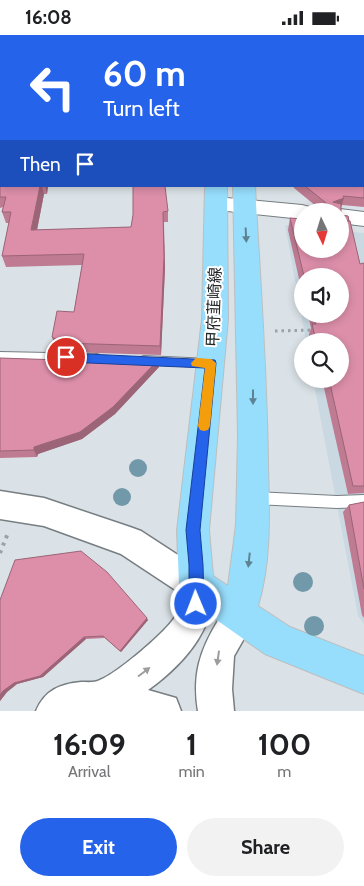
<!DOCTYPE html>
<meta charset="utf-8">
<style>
:root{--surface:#fff;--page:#f2f2f2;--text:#202124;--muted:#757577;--accent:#2563eb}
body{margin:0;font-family:Cabin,"Noto Sans JP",sans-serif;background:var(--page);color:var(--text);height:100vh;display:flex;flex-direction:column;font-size:19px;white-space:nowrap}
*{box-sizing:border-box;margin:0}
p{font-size:16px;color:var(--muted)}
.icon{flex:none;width:28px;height:28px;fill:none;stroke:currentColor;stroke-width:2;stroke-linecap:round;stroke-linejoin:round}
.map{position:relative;height:676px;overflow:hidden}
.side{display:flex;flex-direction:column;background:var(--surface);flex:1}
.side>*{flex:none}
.banner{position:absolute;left:0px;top:0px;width:365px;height:152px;box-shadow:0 2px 8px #0003;background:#2563eb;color:#fff;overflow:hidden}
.needle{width:32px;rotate:176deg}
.fabs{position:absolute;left:294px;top:168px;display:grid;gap:10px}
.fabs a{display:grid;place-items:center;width:55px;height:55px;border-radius:50%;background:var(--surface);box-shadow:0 2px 8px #0003;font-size:25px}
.pin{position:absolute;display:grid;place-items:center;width:42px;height:42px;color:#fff;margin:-21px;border:2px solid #fff;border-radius:50%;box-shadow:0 1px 5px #0007}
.me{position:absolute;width:55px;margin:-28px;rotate:359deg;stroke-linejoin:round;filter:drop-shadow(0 0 4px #0008)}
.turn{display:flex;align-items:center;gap:18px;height:105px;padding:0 20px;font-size:22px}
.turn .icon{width:65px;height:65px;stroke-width:2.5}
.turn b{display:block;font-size:35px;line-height:42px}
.then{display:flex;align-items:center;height:48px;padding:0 20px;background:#0003;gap:10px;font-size:19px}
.eta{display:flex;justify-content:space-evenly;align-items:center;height:85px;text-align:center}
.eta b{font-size:30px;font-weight:800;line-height:35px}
.action{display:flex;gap:10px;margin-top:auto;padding:10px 20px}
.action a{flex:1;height:58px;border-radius:30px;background:var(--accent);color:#fff;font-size:20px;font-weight:800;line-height:58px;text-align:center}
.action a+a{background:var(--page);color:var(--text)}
.status{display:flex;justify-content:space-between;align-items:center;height:35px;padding:0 25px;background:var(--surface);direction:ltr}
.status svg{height:14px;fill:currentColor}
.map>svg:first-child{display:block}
.built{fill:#c9d8e1;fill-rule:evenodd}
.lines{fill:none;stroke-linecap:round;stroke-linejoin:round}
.service-casing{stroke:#767e82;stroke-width:2}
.minor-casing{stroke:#767e82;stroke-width:22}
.tertiary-casing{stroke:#767e82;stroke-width:3}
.secondary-casing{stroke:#767e82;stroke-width:2}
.primary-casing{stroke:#bdbebe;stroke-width:2}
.path-far1{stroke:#9ba1a5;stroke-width:3;stroke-dasharray:2.5 4;stroke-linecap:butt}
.path{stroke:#9ba1a5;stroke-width:4;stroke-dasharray:3 5;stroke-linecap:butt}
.service{fill:#fff;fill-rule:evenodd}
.minor{stroke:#fff;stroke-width:20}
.tertiary{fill:#fff;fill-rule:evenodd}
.secondary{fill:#fff;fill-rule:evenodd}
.primary{fill:#97ddfc;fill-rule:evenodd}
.tree{fill:#7299aa}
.wall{fill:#be7b92}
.shaded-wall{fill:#9b6477}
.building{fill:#dd8faa;stroke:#9b6477}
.oneway{fill:#5d8292}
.oneway2{fill:#9c9e9e}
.route{fill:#2563eb;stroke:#184099}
.slow{fill:#f59e0b}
.labels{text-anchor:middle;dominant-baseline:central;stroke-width:4;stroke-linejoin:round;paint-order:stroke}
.street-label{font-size:16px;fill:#232728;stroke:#fff}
</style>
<div class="status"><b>16:08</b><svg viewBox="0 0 49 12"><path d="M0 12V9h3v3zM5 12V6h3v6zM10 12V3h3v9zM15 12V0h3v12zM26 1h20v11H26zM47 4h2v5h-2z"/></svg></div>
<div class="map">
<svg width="364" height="676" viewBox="0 0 364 676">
<rect width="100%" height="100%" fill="#dae2e7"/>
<!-- built -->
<path class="built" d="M285,190L302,192V214H340V196L364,198V589L358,581L313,344H340V306H306ZM302,241H340V279H302Z"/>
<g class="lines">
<!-- service casing -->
<g class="service-casing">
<g id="service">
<path d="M0,317L97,319L100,320L102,323L100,326L97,327L0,325Z"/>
<path d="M144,321L210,324L213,325L215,328L213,331L210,332L144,329L141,328L139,325L141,322Z"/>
<path d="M255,457L337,461L364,460V472L337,473L255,469L251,467L249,463L251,459Z"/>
</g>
</g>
<!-- minor casing -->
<g class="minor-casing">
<path id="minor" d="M364,15V16"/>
</g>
<!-- tertiary casing -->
<g class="tertiary-casing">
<g id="tertiary">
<path d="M0,456L44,463L130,492L141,496L207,539C226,585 183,630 148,655L176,663L181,676H36C45,655 60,649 81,647C87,647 95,648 100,645C116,639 169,595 176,580C179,573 180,566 180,558L121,519L44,491L0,484Z"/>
<path d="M238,563L250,567L254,579L246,600L234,621L232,654L234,676H198C192,639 200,615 219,584C226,572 224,569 238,563Z"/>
</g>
</g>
<!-- secondary casing -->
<g class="secondary-casing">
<g id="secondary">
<path d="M216,162L302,170L310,172L313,176H302V184L208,174L205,169L208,164Z"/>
<path d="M340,174L364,177V191L340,188V176H332Z"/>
</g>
</g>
<!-- primary casing -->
<g class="primary-casing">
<g id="primary">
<rect x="209" y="0" width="16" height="1"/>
<rect x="231" y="0" width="16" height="1"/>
<path d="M205,151H227L228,284L209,495L213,541L228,551L236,490L238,400L233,151H255C260,243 267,336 268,428C269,475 272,525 258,571L290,592L364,621V659L265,619L184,562L179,550L177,495L202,284Z"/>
</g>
</g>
<!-- path-far1 -->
<path class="path-far1" d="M275,296L313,295"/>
<!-- path -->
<path class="path" d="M0,518L8,498"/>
<!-- service -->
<use href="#service" class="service"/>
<!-- minor -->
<use href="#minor" class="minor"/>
<!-- tertiary -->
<use href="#tertiary" class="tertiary"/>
<!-- secondary -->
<use href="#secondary" class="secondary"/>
<!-- primary -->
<use href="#primary" class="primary"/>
</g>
<!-- trees -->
<g class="tree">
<circle cx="138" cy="433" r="9"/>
<circle cx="122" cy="462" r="9"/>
<circle cx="303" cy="547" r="10"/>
<circle cx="314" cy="591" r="10"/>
</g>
<!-- wall -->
<g class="wall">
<path d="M92,0H178V1H95Z"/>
<path d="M364,18V172L342,170L341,172V180L348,181L360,229L364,228V458L348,459L322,344H340V306H310L309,299L311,293L308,279H340V241H302V257L288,195L290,183L340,214V176H322L294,153L293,151H364Z"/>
<path d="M0,111L1,151H48L47,159H44L37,195L131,192L133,180L168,176V187H164L165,233L161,320L65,317L55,312L52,302L74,277L82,230L6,232L2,221L9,188H6L2,177L3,172L0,173Z"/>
<path d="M85,322L159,332L115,379L82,404L38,419L37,422L0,423V323L86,326Z"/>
<path d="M364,467V583L362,580L343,477L349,470Z"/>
<path d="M0,565L148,585L121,617L105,603L86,604L43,642L17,649L7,657L0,666Z"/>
</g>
<!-- shaded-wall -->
<g class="shaded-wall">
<path d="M356,0H364V2V1H356Z"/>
<path d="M1,74V95L0,99V78Z"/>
<path d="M40,151H42L44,159L35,205L31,195Z"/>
<path d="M45,151H48L47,159Z"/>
<path d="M344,163L341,172L333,167Z"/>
<path d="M163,177L165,233L161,320L160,311Z"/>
<path d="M158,325L159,332L115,379L82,404L38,419L37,422L34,415V412Z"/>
<path d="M147,583L148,585L121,617L120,616Z"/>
<path d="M84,602L86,604L43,642L17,649L7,657L0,666V660L3,656L14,648Z"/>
</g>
<!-- building -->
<g class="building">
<path d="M112,0H177V1H114Z"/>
<rect x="270" y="0" width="86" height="1"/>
<path d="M0,10H1V74L0,78Z"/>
<path d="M364,18V163L343,161L344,163L333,167L341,169V180L348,181L349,186H348L340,180V176H336L305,151H364Z"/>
<path d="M0,111H1V151H40L31,195L131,192L133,180V151H165L168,176L163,177L164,222L160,311L62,308L52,302L57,276L74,277L84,219L2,221L11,177H2L6,162H0Z"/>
<path d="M290,183L302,184V214H340V186H350L360,229L364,228V451H353L329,344H340V306H316L312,289H316L313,279H340V241H304Z"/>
<path d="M85,322L158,325L113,372L80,397L34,412V415L0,416V323L92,326Z"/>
<path d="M364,467V554L349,470Z"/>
<path d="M81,516L107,537L147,583L120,616L103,601L84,602L40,641L14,648L3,656L0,660V565L15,525Z"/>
</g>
<!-- one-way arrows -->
<defs><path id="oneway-solid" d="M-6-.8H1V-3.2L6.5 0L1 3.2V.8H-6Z" transform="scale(1.25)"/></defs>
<g class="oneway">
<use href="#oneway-solid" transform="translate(246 200) rotate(87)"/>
<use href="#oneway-solid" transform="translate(253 362) rotate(90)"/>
<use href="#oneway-solid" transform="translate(249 525) rotate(96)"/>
</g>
<g class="oneway2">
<use href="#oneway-solid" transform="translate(218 623) rotate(98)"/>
<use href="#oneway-solid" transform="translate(144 637) rotate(-37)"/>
</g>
<!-- route -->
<path class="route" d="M66,318L215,325L216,328L200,495L203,530L204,569L202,574L196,576L191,574L189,569V530L186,495L205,333L66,327L61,322Z"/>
<!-- slow -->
<path class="slow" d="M196,323L211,324L216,328L210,391L208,395L204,396L200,395L198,391L205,333L192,331L191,328Z"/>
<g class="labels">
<!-- street labels -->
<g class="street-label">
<text transform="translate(214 272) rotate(-88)">甲府韮崎線</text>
</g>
</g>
</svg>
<div class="fabs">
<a><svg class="needle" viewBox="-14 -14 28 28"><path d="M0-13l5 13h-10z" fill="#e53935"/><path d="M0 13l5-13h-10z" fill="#757577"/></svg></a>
<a><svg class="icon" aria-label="sound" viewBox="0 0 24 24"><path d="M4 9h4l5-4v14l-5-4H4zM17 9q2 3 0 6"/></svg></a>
<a><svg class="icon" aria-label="search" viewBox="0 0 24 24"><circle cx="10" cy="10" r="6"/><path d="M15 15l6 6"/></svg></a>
</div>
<div class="pin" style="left:66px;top:322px;background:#d93025"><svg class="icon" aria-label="arrive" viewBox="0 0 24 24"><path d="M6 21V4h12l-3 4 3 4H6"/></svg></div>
<svg class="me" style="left:196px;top:569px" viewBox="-20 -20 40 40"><circle r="17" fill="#2563eb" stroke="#fff" stroke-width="3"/><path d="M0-11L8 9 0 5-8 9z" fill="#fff"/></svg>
<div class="banner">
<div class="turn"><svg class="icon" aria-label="left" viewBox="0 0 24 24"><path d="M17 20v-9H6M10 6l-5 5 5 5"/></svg><div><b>60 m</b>Turn left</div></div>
<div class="then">Then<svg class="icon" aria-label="arrive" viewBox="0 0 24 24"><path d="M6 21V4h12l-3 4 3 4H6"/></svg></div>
</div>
</div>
<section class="side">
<div class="eta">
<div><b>16:09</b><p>Arrival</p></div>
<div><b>1</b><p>min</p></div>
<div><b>100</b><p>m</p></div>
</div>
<div class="action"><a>Exit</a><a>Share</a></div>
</section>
